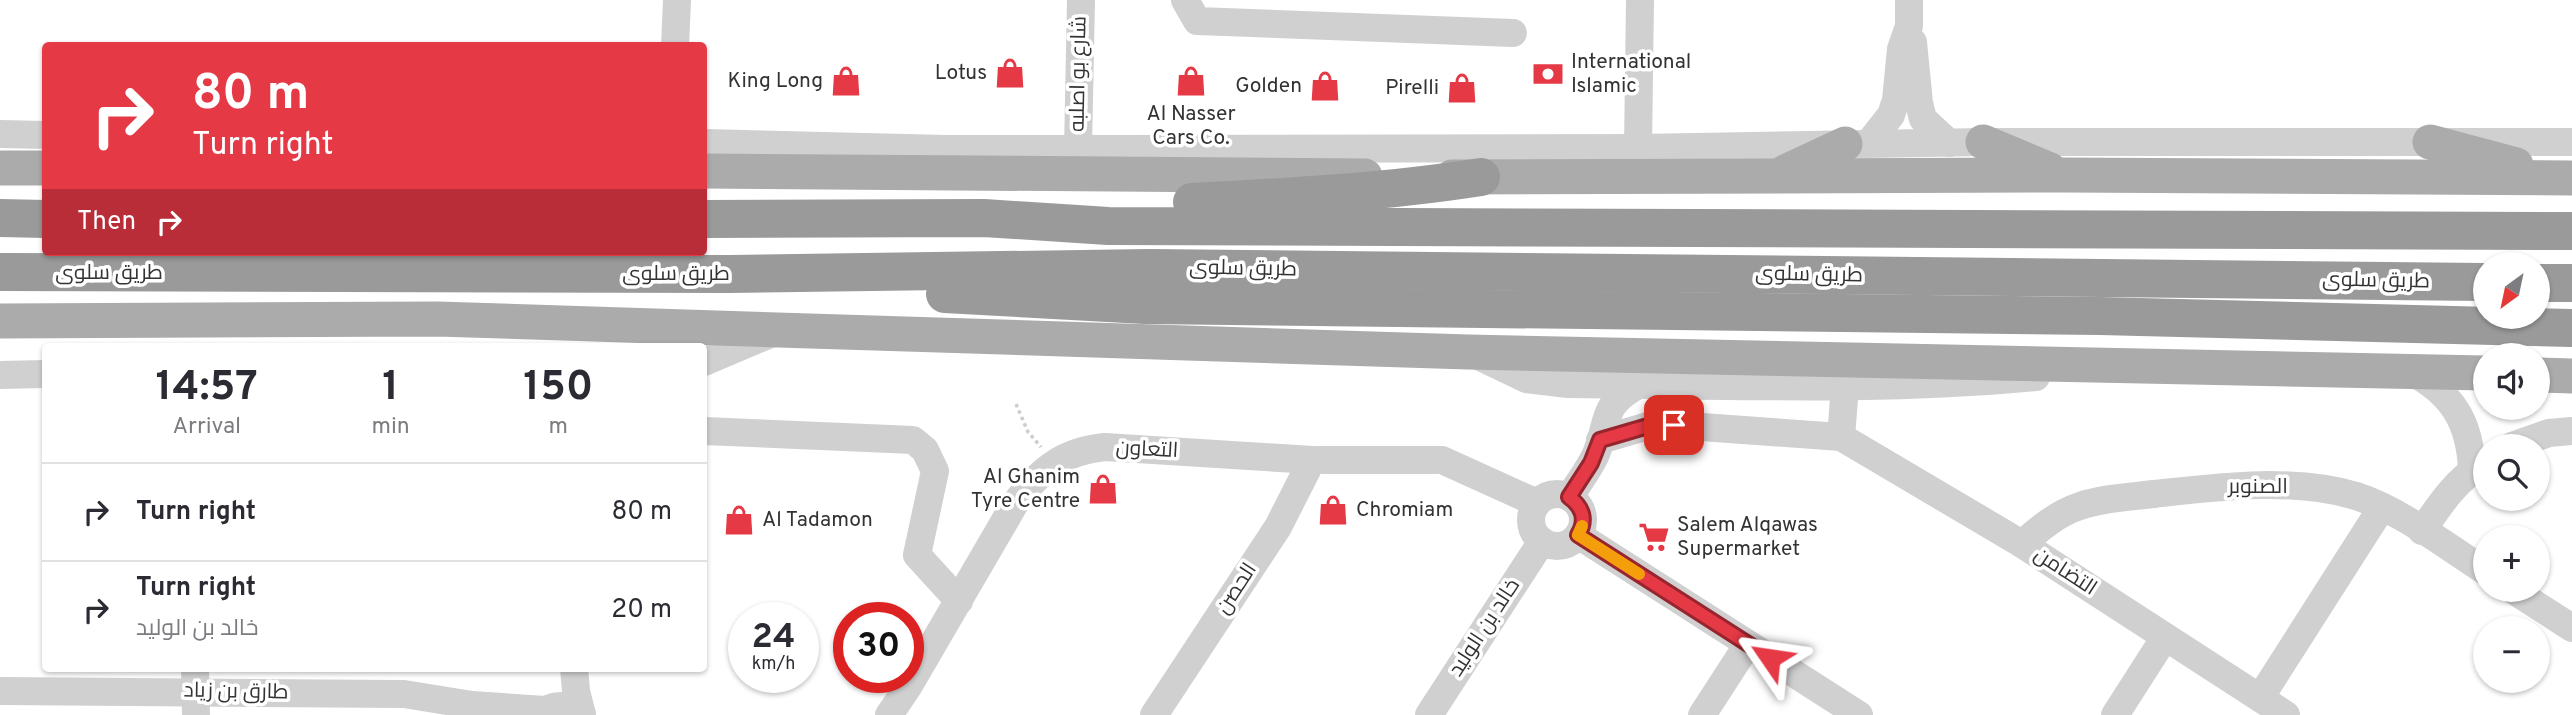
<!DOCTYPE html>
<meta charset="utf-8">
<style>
:root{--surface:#fff;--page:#f2f2f3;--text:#2b2b33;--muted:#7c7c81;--line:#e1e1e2}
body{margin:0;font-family:Overpass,Cairo,sans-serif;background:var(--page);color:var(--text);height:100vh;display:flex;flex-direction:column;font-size:26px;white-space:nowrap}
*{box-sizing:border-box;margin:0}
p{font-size:23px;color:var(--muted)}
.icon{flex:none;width:38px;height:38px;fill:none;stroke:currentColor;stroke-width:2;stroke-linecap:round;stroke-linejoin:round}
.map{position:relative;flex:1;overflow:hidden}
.panel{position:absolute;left:42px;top:343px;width:665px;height:329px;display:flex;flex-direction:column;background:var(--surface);border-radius:7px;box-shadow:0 2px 5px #0004}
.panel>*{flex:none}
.guide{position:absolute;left:42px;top:42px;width:665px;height:214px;border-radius:7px;box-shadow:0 2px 5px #0004;background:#e63946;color:#fff;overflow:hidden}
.needle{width:46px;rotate:213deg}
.buttons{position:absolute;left:2473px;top:252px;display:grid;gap:14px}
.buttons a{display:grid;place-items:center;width:77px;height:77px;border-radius:50%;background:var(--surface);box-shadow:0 2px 5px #0004;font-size:35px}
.speed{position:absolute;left:728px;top:602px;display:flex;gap:14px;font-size:35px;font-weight:700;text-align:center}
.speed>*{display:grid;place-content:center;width:91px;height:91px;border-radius:50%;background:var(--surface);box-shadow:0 2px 5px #0004;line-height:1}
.speed small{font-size:18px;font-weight:400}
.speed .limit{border:10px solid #d22;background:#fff;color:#111}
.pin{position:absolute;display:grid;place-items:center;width:60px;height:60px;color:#fff;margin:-30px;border-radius:14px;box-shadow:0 4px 10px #0006}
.me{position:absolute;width:77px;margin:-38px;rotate:302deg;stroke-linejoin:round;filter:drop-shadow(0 0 5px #0008)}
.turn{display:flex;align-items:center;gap:24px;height:147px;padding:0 35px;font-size:32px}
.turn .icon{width:91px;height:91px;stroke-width:2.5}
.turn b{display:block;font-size:49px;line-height:60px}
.then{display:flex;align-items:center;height:66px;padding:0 35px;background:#0003;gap:14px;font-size:26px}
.eta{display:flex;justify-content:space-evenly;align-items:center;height:119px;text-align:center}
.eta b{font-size:42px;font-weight:700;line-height:49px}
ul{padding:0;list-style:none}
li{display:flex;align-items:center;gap:21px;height:98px;padding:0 35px;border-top:2px solid var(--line)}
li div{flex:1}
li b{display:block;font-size:26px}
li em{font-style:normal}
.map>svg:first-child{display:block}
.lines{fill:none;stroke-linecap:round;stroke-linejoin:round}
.path{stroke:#cdcdcd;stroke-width:3.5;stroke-dasharray:3.5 3.5;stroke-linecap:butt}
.minor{stroke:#d0d0d0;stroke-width:28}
.major{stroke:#ababab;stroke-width:35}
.highway{stroke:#9a9a9a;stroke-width:38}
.route-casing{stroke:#96252e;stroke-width:18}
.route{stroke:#e63946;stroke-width:12}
.slow{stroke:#f59e0b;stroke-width:12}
.labels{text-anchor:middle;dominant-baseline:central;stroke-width:7;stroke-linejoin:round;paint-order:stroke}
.poi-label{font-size:21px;fill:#333;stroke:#fff;text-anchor:end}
.street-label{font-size:21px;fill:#333;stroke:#fff}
</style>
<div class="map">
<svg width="2572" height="715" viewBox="0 0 2572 715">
<rect width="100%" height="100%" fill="#fff"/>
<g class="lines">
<!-- path -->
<path class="path" d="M1016,404L1028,432L1041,447"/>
<!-- minor -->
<g class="minor">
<path d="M1185,0L1197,21L1513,33"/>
<path d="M1913,42L1919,103L1923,119L1949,143"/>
<path d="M675,46L677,0"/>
<path d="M0,134L46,135"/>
<path d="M704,143L947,149H1078L1638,148L1983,142H2572"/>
<path d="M1869,143L1891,115L1896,100L1901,49L1909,26V0"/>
<path d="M1638,148L1640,0"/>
<path d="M1078,149L1081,0"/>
<path d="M1474,354L1526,379L1568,384C1724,385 1881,392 2036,377"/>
<path d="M704,362L775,332"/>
<path d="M2410,371C2453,394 2470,422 2472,470"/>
<path d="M0,375L46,374"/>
<path d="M704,431L913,440L925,450L935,471L917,555L959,601"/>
<path d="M1841,437L1845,386"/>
<path d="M1600,440L1648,426L1674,425L1841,437L2022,544L2286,715"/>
<path d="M2512,446L2549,433L2572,431"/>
<circle cx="1557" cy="520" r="26"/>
<path d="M1569,497C1579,483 1589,469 1596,454C1610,420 1600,406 1638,385"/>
<path d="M2422,531C2440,504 2457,479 2485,462"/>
<path d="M1578,535L1859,715"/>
<path d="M2022,544C2039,529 2058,513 2080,506C2103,498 2129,497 2154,494C2217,487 2294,477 2356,496C2400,510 2446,546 2485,571"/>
<path d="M2513,590L2572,628"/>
<path d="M195,668L196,715"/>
<path d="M574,668L576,691L582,715"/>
<path d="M0,691L404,694L472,705L545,710"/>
<path d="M2260,698L2382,507"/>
<path d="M539,715C553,703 568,703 582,715"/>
<path d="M889,715L908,687L1014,505C1039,471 1062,451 1105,447L1312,460H1442L1537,503"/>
<path d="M1154,715L1278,527L1312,460"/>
<path d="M1429,715L1542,541"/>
<path d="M1702,715L1748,644"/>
<path d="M2115,715L2165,637"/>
</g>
<!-- major -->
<g class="major">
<path d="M1983,142L2050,170"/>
<path d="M2430,142L2516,165"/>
<path d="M0,168H46"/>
<path d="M704,171L1365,176"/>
<path d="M1785,172L1845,144"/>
<path d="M1452,177L2063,175L2572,178"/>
<path d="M0,321L437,319L1468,352L2485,373"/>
<path d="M2538,375L2572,376"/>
</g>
<!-- highway -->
<g class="highway">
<path d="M1192,202C1289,197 1385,192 1481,177"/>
<path d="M0,218L46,219"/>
<path d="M704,219L984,218L1108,226L2572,231"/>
<path d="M0,272L730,274L1149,268L2485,282"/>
<path d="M2538,283H2572"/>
<path d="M945,294L1145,305L2100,316L2572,328"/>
</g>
</g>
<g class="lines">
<!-- route casing -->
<g class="route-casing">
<path id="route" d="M1674,425L1648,426L1600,440L1591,463L1569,497C1583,507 1587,520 1578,535L1770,658"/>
</g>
<!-- route -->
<use href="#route" class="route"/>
<!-- slow -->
<path class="slow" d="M1582,526L1578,535L1639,574"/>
</g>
<!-- icons -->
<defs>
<g id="shop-bare" transform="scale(2.415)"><path d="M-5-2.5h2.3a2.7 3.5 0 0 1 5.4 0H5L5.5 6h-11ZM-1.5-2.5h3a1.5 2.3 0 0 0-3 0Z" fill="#e63946" stroke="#fff" stroke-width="2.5" paint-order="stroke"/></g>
<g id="bank-bare" transform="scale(2.415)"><path d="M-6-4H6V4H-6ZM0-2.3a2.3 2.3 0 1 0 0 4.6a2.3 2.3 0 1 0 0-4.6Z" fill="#e63946" stroke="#fff" stroke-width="2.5" paint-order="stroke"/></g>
<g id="supermarket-bare" transform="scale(2.415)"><path d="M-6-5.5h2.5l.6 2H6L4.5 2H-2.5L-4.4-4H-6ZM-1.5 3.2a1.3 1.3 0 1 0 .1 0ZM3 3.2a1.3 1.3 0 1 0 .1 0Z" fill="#e63946" stroke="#fff" stroke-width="2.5" paint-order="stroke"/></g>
</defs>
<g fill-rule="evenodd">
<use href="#shop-bare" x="1010" y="73"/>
<use href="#bank-bare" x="1548" y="74"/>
<use href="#shop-bare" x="846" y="81"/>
<use href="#shop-bare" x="1191" y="81"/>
<use href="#shop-bare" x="1325" y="86"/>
<use href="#shop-bare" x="1462" y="88"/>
<use href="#shop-bare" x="1103" y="489"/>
<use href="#shop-bare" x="1333" y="510"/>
<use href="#shop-bare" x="739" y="520"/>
<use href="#supermarket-bare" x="1654" y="537"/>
</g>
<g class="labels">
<!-- poi labels -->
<g class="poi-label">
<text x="1571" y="62" text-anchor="start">International<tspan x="1571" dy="24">Islamic</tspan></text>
<text x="987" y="73">Lotus</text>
<text x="823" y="81">King Long</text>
<text x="1302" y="86">Golden</text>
<text x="1439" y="88">Pirelli</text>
<text x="1191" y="114" text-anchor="middle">Al Nasser<tspan x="1191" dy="24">Cars Co.</tspan></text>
<text x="1080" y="477">Al Ghanim<tspan x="1080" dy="24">Tyre Centre</tspan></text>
<text x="1356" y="510" text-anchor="start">Chromiam</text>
<text x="762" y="520" text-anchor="start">Al Tadamon</text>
<text x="1677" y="525" text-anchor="start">Salem Alqawas<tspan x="1677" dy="24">Supermarket</tspan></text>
</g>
<!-- street labels -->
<g class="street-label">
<text transform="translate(1079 74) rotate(-89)">شارع بو اصلبه</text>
<text transform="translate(1243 269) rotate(1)">طريق سلوى</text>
<text x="109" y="273">طريق سلوى</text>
<text x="676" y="274">طريق سلوى</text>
<text transform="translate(1809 275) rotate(1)">طريق سلوى</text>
<text transform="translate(2376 281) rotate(1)">طريق سلوى</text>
<text transform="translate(1147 450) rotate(3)">التعاون</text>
<text x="2258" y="487">الصنوبر</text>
<text transform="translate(2065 572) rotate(33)">التضامن</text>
<text transform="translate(1237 589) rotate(-57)">الحصن</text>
<text transform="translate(1485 628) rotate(-57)">خالد بن الوليد</text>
<text transform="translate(236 692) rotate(1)">طارق بن زياد</text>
</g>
</g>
</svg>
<div class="buttons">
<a><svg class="needle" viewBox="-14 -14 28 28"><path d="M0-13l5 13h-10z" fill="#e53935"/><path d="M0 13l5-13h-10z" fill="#7c7c81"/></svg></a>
<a><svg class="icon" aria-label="sound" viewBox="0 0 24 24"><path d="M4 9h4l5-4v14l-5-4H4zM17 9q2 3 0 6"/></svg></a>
<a><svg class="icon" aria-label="search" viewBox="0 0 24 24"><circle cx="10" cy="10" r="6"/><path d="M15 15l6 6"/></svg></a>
<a>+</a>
<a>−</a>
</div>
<div class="speed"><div>24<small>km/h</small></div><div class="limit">30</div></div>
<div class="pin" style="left:1674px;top:425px;background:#d93025"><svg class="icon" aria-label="arrive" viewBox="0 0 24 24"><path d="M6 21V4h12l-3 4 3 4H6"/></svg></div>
<svg class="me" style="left:1770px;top:658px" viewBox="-20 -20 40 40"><path d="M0-17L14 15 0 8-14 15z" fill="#e63946" stroke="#fff" stroke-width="4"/></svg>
<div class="guide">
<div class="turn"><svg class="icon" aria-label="right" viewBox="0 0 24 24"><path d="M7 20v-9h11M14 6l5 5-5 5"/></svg><div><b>80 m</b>Turn right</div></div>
<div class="then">Then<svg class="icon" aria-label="right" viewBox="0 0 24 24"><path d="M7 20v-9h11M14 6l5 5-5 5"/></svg></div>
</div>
<section class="panel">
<div class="eta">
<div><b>14:57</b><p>Arrival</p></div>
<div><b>1</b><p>min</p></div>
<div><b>150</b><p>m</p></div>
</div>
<ul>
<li><svg class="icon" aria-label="right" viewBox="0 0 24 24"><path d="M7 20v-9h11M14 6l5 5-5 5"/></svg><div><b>Turn right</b></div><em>80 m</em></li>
<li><svg class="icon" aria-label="right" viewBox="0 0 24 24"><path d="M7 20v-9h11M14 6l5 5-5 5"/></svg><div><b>Turn right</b><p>خالد بن الوليد</p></div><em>20 m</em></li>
</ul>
</section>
</div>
